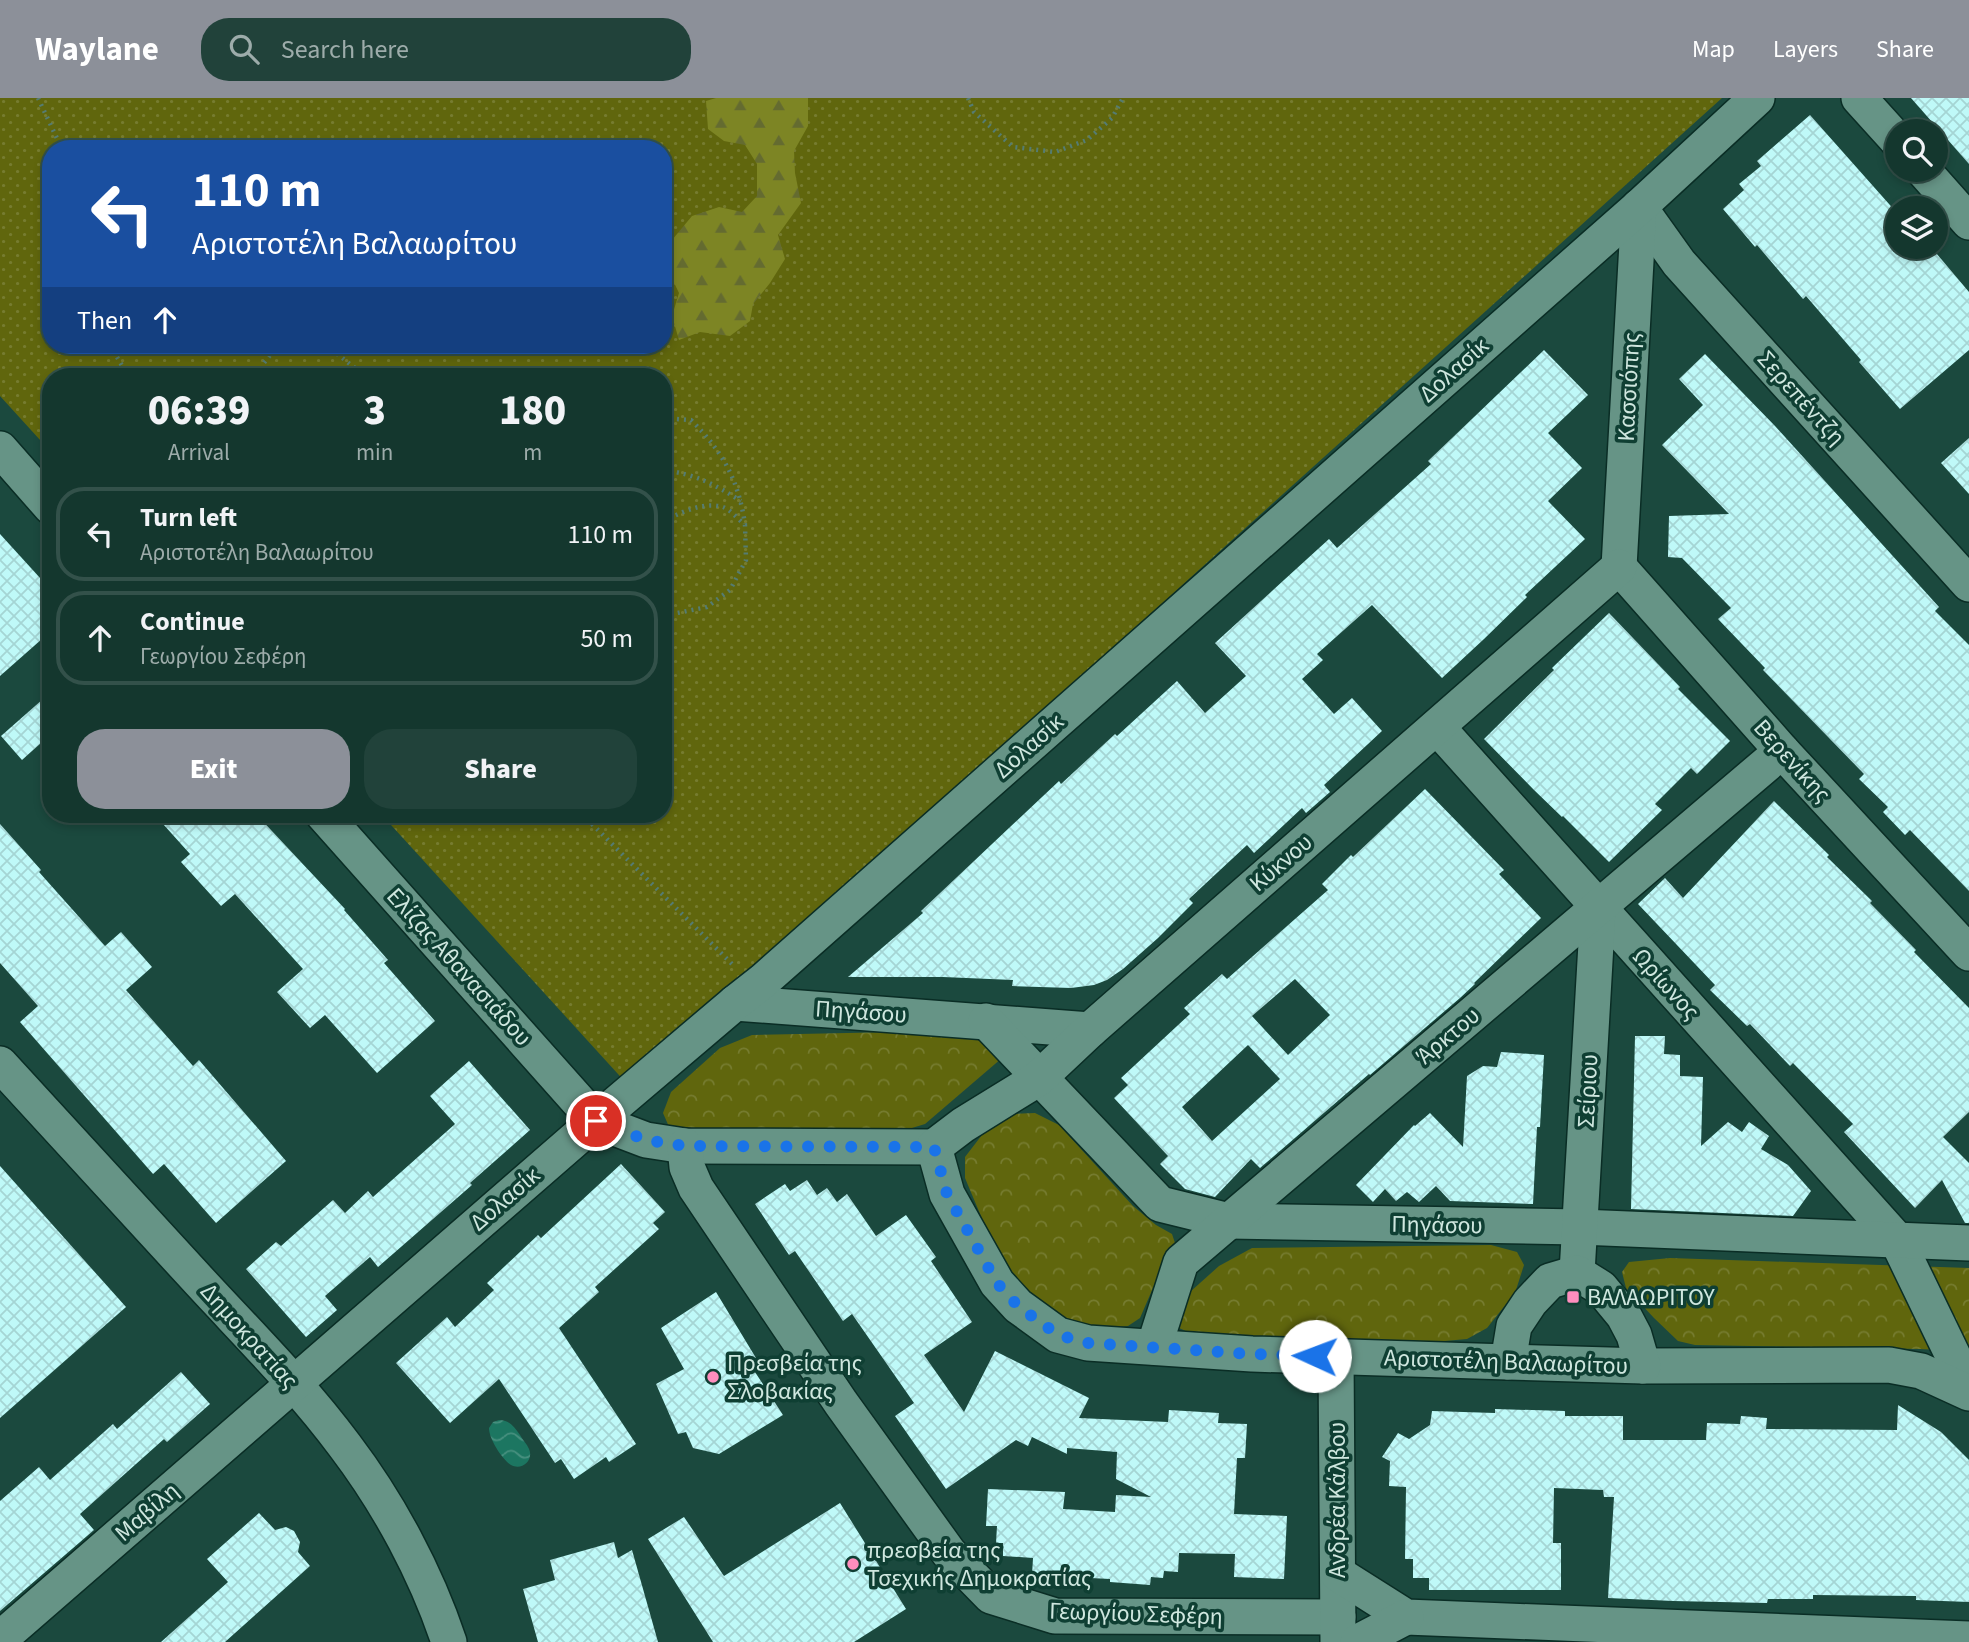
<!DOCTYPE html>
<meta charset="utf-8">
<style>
:root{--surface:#14372e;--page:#21423a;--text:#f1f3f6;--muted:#9dacaa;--line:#33514a;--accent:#8c9099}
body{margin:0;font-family:"Source Sans 3",sans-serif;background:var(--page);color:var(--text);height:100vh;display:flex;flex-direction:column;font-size:26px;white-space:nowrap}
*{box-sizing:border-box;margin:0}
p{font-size:23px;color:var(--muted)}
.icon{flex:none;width:38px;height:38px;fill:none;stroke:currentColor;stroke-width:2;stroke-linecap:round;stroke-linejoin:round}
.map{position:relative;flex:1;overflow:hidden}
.details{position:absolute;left:42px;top:270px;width:630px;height:455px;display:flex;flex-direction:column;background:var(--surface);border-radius:28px;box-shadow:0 4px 10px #0003,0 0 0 2px var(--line)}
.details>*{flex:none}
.banner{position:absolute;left:42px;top:42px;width:630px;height:214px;border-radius:28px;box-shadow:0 4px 10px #0003,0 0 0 2px var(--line);background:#1a4fa0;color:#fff;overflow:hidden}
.controls{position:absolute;left:1885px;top:21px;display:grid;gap:14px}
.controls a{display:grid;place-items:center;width:63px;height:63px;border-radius:50%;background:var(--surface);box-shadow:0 4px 10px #0003,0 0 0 2px var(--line);font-size:35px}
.pin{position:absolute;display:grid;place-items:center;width:60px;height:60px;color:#fff;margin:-30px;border:4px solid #fff;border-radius:50%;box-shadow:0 2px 7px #0007}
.me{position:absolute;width:77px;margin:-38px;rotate:272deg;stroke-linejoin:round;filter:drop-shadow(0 0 5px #0008)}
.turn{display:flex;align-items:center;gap:24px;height:147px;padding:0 35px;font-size:32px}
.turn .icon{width:91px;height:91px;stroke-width:2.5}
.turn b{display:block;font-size:49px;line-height:60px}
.then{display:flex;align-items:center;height:66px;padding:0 35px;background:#0003;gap:14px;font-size:26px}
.eta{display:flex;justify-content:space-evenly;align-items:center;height:119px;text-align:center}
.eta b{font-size:42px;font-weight:800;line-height:49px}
.cta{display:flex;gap:14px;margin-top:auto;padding:14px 35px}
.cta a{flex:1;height:80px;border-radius:28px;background:var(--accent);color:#fff;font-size:28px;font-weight:800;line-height:80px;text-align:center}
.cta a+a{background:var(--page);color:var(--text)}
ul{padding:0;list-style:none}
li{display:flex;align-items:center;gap:21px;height:94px;margin:0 14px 10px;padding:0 21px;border:4px solid var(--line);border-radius:28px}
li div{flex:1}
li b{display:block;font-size:26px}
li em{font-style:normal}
header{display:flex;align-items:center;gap:42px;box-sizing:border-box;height:98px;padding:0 35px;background:var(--accent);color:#fff}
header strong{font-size:33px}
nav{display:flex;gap:38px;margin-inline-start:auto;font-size:24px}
.search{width:490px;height:63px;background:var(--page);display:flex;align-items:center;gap:18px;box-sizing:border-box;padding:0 24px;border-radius:28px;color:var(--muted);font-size:26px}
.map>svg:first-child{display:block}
.grass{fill:url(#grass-dots);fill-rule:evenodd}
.forest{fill:url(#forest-firs)}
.park{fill:url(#park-crowns)}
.water{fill:url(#water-waves)}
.building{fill:url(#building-cross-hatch);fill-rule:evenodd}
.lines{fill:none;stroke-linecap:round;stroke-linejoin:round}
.minor-casing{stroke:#0a2d25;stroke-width:38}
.path{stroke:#557c72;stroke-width:4.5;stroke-dasharray:2 5;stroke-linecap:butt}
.minor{stroke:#669486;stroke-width:35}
.route{stroke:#1a73e8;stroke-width:12;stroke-dasharray:0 21.6}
.poi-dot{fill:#fe8ebe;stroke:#0f3f33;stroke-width:2.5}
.labels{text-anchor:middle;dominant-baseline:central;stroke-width:7;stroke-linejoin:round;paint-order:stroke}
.street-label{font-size:24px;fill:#cfe7df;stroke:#0f3f33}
.poi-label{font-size:24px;fill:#cfe7df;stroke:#0f3f33;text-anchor:start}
</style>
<header>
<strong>Waylane</strong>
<div class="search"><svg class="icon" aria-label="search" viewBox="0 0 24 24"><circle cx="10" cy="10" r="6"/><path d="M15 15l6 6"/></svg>Search here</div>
<nav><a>Map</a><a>Layers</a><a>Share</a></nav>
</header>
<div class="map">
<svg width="1969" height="1544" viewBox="0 0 1969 1544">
<defs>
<pattern id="grass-dots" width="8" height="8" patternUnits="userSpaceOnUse" patternTransform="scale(1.75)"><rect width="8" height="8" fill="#60660d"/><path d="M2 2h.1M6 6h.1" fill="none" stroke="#767c30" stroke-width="1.8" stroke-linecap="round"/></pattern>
<pattern id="forest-firs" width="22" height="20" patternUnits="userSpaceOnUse" patternTransform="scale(1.75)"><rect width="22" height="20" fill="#7d8524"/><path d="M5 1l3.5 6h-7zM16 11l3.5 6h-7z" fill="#646b30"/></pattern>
<pattern id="park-crowns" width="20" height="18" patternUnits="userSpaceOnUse" patternTransform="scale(1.75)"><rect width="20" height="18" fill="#60660d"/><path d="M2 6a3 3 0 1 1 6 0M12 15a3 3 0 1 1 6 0" fill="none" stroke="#767c30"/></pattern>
<pattern id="water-waves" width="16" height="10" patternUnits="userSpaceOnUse" patternTransform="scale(1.75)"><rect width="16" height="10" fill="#1c7661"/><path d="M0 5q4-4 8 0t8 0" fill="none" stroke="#47907f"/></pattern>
<pattern id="building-cross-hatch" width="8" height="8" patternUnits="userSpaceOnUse" patternTransform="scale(1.75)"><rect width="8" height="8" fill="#bff9f8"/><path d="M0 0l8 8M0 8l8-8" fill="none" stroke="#a5d5d4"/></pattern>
</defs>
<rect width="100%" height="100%" fill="#1b493e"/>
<!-- grass -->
<path class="grass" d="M0,0H1722L628,987L381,716H663V278H51V354L0,298ZM51,51H663V247H51Z"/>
<!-- forest -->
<path class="forest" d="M716,0H808V28L794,53L795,75L801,105L778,137L785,161L770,185L753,206L750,223L730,238L700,234L679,242L672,218L679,195L667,170L672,142L692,118L719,109L742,114L757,98V66L745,47L724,43L708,31L706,3Z"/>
<!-- park -->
<g class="park">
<path d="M945,933L978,938L1002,960L925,1026L902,1033L670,1031L663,1015L671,994L720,950L752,937Z"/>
<path d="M1035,1015L1059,1027L1133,1108L1156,1127L1172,1136L1175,1145L1164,1158L1156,1183L1140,1220L1128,1228L1101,1231L1071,1224L1039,1207L1004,1173L965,1080V1059L985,1033L1012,1016Z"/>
<path d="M1491,1147L1517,1154L1524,1167L1515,1195L1487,1230L1467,1241L1422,1245L1228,1239L1190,1235L1177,1229L1190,1194L1219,1168L1252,1150Z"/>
<path d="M1670,1160L1969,1170V1256L1962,1253L1920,1251L1695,1247L1678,1243L1654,1220L1626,1190L1622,1174L1629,1164Z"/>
</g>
<!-- water -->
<path class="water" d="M499,1322C510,1322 514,1329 520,1337C522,1341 527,1346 529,1351C534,1362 522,1373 511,1367C502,1361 489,1341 489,1330L493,1324Z"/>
<!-- building -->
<g class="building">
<path d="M1911,0H1969V66Z"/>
<path d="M1810,17L1897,115V149H1931L1969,194V252L1900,311L1859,264L1861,262L1806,198L1803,201L1757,147L1755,149L1723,111L1744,92L1739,86L1761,68L1757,63Z"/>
<path d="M1544,252L1588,297L1548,335L1582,370L1548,403L1585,441L1525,497L1527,499L1484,541L1442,580L1372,507L1317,556L1323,562L1302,581L1334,616L1352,600L1382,633L1324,687L1330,694L1306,715L1302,710L1254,755L1247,747L1189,801L1193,805L1158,840L1123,871L1107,882L1094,887L1071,890L1012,888L1013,882L943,879H848L923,815L921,813L1059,683L1061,686L1115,636L1117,638L1177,583L1205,615L1246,578L1215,545L1329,441L1337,450L1431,366L1428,363Z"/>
<path d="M1705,256L1775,328L1939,509L1935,513L1969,547V793L1910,732L1905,737L1883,714L1888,709L1859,681L1864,676L1763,572L1765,570L1718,521L1731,510L1682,460L1668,459L1669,418L1729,416L1662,347L1703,307L1679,281Z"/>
<path d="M1969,340V396L1941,365Z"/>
<path d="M0,436L51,492V533L0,578Z"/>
<path d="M1609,515L1680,589L1678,591L1730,643L1697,676L1691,670L1655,706L1662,712L1609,764L1563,718L1562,719L1534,692L1484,641L1554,572L1552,570Z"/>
<path d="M51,594V636L22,662L1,638Z"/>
<path d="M1425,691L1504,772L1499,776L1541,820L1474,885L1475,886L1460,900L1370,977L1369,976L1260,1070L1251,1061L1215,1099L1185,1091L1160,1066L1168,1058L1114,1000L1128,987L1121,980L1190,916L1184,910L1222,876L1227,881L1328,792L1322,786L1351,757L1353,759ZM1295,881L1330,917L1288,957L1252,918ZM1248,947L1280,981L1212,1043L1182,1009Z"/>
<path d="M1774,703L1829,757L1827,759L1872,803L1870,805L1916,852L1914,854L1969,910V1014L1943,1039L1969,1065V1125H1965L1942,1082L1915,1110L1844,1034L1853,1026L1793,965L1790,968L1750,926L1747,928L1710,892L1715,887L1638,806L1665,780L1683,800Z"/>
<path d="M154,716H256L345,811L344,812L388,862L384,865L435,923L377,975L325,917L310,930L277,894L303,871L235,796L221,808L181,764L190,756Z"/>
<path d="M0,726L41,772L39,774L105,848L121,834L152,869L126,892L193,968L199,962L286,1063L216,1125L164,1066L153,1076L20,924L38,908L0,865Z"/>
<path d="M1635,938H1665L1664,956L1680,957V978L1703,979L1701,1048L1728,1024L1742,1034L1749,1024L1769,1038L1761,1051L1788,1067L1811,1093L1793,1118L1631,1111Z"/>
<path d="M1501,954L1544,957L1540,1029H1537L1533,1106L1450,1103L1436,1088L1419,1104L1407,1094L1396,1103L1385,1091L1373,1104L1356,1087L1414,1027L1415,1028L1430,1015L1463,1049L1467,978L1483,968L1497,969Z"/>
<path d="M469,963L530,1032L470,1085L472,1087L378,1169L370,1159L325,1198L337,1212L306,1239L246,1171L276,1144L281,1148L333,1102L345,1115L368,1093L373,1099L455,1026L430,998Z"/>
<path d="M621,1066L665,1114L653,1125L659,1131L595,1189L599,1194L559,1230L636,1346L609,1364L606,1359L574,1381L561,1361L555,1365L499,1281L450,1325L396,1265L447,1219L455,1229L494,1192L487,1185L538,1137L541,1140Z"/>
<path d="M0,1068L126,1209L0,1320Z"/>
<path d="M807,1082L817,1097L827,1090L837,1104L847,1096L876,1138L906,1117L936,1159L931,1163L972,1224L924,1257L964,1314L995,1253L1089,1300L1079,1320L1168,1324L1169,1312L1219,1315L1218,1325L1247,1326L1245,1360H1237L1234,1416L1287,1418L1284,1481L1234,1479L1235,1456L1179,1455L1178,1474L1164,1473L1163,1480L1151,1479L1150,1487L1110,1484V1481L1032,1477L1033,1460L1003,1458V1445H996L997,1428H986L988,1391L1065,1394L1063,1411L1115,1414L1116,1397L1151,1399L1116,1381L1117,1354L1067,1350V1356L1032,1339L1028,1348L1016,1342L946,1391L895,1318L914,1305L852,1216L843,1223L795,1153L789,1157L755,1106L785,1086L790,1093Z"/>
<path d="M716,1194L759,1265L753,1271L783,1317L719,1356L693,1350L686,1334L678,1336L656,1286L684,1271L661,1230Z"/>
<path d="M181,1274L210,1306L167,1344L164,1341L80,1416L94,1432L0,1513V1403L39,1369L50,1382L113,1326L117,1331Z"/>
<path d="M1898,1307L1941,1334L1969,1362V1504L1916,1502V1498L1813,1497V1501H1768L1767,1505L1673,1503L1608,1500L1614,1399H1604L1603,1392L1554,1390L1553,1445H1561V1492H1429V1480H1413V1461H1405L1406,1389L1389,1388L1390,1363L1382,1359L1398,1335L1409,1341L1430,1327L1432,1313L1495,1315V1311L1565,1313V1318H1623V1342H1706L1707,1325L1740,1326L1741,1318L1767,1320L1766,1331L1897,1332Z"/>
<path d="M840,1405L906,1511L854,1544H713L648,1441L684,1419L724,1478Z"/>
<path d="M259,1415L275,1432L286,1429L294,1433L300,1444L298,1454L310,1468L225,1544H161L228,1484L207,1461Z"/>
<path d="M614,1444L618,1460L632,1452L658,1544H538L523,1491L555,1482L550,1462Z"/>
</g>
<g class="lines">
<!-- minor casing -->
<g class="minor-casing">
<g id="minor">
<path d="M1859,0L1897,42"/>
<path d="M1923,72L1969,124"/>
<path d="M1639,109L1679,165L1969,486"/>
<path d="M0,351L51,409"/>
<path d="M1619,469L1782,653L1969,855"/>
<path d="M1619,469L1639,109"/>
<path d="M1437,629L1897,1142L1969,1291"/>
<path d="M323,716L596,1023L646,1042L685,1048L934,1049"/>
<path d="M735,905L1090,932"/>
<path d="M986,923L1160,1106L1229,1123L1580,1129L1969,1145"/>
<path d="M0,966C67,1039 134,1112 201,1185C250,1238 302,1290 345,1348C389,1406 426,1475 449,1544"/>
<path d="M685,1048L687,1069L696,1090L841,1305L949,1455L991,1498L1055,1518L1338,1519"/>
<path d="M934,1049L947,1096L997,1185L1018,1208L1058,1237L1088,1245L1252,1256L1508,1264L1643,1268L1889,1267L1921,1273L1969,1295"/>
<path d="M934,1049L963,1027L1039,980L1090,932L1619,469"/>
<path d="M1577,1175L1598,811"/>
<path d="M1154,1249L1181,1164L1782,653"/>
<path d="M1336,1259L1338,1544"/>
<path d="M1508,1264L1514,1228L1530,1204L1550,1183L1577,1175L1601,1190L1624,1218L1634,1237L1643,1268"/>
<path d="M1338,1476L1406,1519L1969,1541"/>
<path d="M0,1541L596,1023L735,905L763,883L1639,109L1757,0"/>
<path d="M1358,1544L1406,1519"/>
</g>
</g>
<!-- path -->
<g class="path">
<path d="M38,0L62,51"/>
<path d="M968,0L974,14L1013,49L1055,54L1087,42L1112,20L1123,0"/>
<path d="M110,247L128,278"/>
<path d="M326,247L365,278"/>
<path d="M265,278L263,266L275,251L293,247"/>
<path d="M663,320L691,322C723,354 738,381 745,426"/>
<path d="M663,372C695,376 714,386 741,403"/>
<path d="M663,423C681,415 703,403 723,409C731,412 739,422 745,427L746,462L730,492L707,509L667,517L663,516"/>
<path d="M582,716L732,866"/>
</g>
<!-- minor -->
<use href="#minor" class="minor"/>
</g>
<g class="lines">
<!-- route -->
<path class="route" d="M596,1023L646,1042L685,1048L934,1049L947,1096L997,1185L1018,1208L1058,1237L1087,1245L1252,1256L1315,1258"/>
</g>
<!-- markers -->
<g class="poi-dot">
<rect x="1566" y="1192" width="14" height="14" rx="3.5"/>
<circle cx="713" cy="1279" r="7"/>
<circle cx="853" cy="1466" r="7"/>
</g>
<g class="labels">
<!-- street labels -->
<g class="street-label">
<text transform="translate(1454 272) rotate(-42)">Δολασίκ</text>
<text transform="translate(1629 289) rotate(-87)">Κασσιόπης</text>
<text transform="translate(1801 300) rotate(48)">Σερεπέντζη</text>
<text transform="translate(1029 648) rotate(-42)">Δολασίκ</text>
<text transform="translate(1792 663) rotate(48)">Βερενίκης</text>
<text transform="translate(1281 765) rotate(-41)">Κύκνου</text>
<text transform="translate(459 869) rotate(48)">Ελίζας Αθανασιάδου</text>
<text transform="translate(1666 886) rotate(48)">Ωρίωνος</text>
<text transform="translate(861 914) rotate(4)">Πηγάσου</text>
<text transform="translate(1448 938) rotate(-40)">Άρκτου</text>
<text transform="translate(1588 993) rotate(-87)">Σείριου</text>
<text transform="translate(505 1101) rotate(-41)">Δολασίκ</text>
<text transform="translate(1437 1127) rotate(1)">Πηγάσου</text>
<text transform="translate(249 1238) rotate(48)">Δημοκρατίας</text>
<text transform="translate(1506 1264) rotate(2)">Αριστοτέλη Βαλαωρίτου</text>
<text transform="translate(1337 1402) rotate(-90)">Ανδρέα Κάλβου</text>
<text transform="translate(147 1414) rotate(-41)">Μαβίλη</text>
<text transform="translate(1136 1516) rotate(2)">Γεωργίου Σεφέρη</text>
</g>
<!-- poi labels -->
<g class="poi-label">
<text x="1587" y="1199">ΒΑΛΑΩΡΙΤΟΥ</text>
<text x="727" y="1265">Πρεσβεία της<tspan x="727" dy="28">Σλοβακίας</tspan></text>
<text x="867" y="1452">πρεσβεία της<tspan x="867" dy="28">Τσεχικής Δημοκρατίας</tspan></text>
</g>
</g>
</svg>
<div class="controls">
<a><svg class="icon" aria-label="search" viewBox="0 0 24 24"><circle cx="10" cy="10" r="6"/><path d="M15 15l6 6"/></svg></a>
<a><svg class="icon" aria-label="layers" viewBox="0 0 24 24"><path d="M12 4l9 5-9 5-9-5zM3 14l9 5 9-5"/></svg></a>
</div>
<div class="pin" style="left:596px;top:1023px;background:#d93025"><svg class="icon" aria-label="arrive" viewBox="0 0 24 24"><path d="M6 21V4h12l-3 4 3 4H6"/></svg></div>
<svg class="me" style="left:1315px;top:1258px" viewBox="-20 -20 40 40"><circle r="19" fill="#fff"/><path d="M0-13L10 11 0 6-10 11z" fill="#1a73e8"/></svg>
<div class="banner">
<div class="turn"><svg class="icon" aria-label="left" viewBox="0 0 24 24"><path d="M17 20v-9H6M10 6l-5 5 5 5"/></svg><div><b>110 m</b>Αριστοτέλη Βαλαωρίτου</div></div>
<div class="then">Then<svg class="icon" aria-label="ahead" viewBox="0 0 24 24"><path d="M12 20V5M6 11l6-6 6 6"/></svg></div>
</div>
<section class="details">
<div class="eta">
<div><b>06:39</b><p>Arrival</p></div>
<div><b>3</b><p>min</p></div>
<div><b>180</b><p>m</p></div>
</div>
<ul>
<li><svg class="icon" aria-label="left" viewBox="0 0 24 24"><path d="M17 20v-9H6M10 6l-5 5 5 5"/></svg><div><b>Turn left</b><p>Αριστοτέλη Βαλαωρίτου</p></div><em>110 m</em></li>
<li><svg class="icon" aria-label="ahead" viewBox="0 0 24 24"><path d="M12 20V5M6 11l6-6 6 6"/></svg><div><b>Continue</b><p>Γεωργίου Σεφέρη</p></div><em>50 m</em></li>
</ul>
<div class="cta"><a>Exit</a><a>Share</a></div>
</section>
</div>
